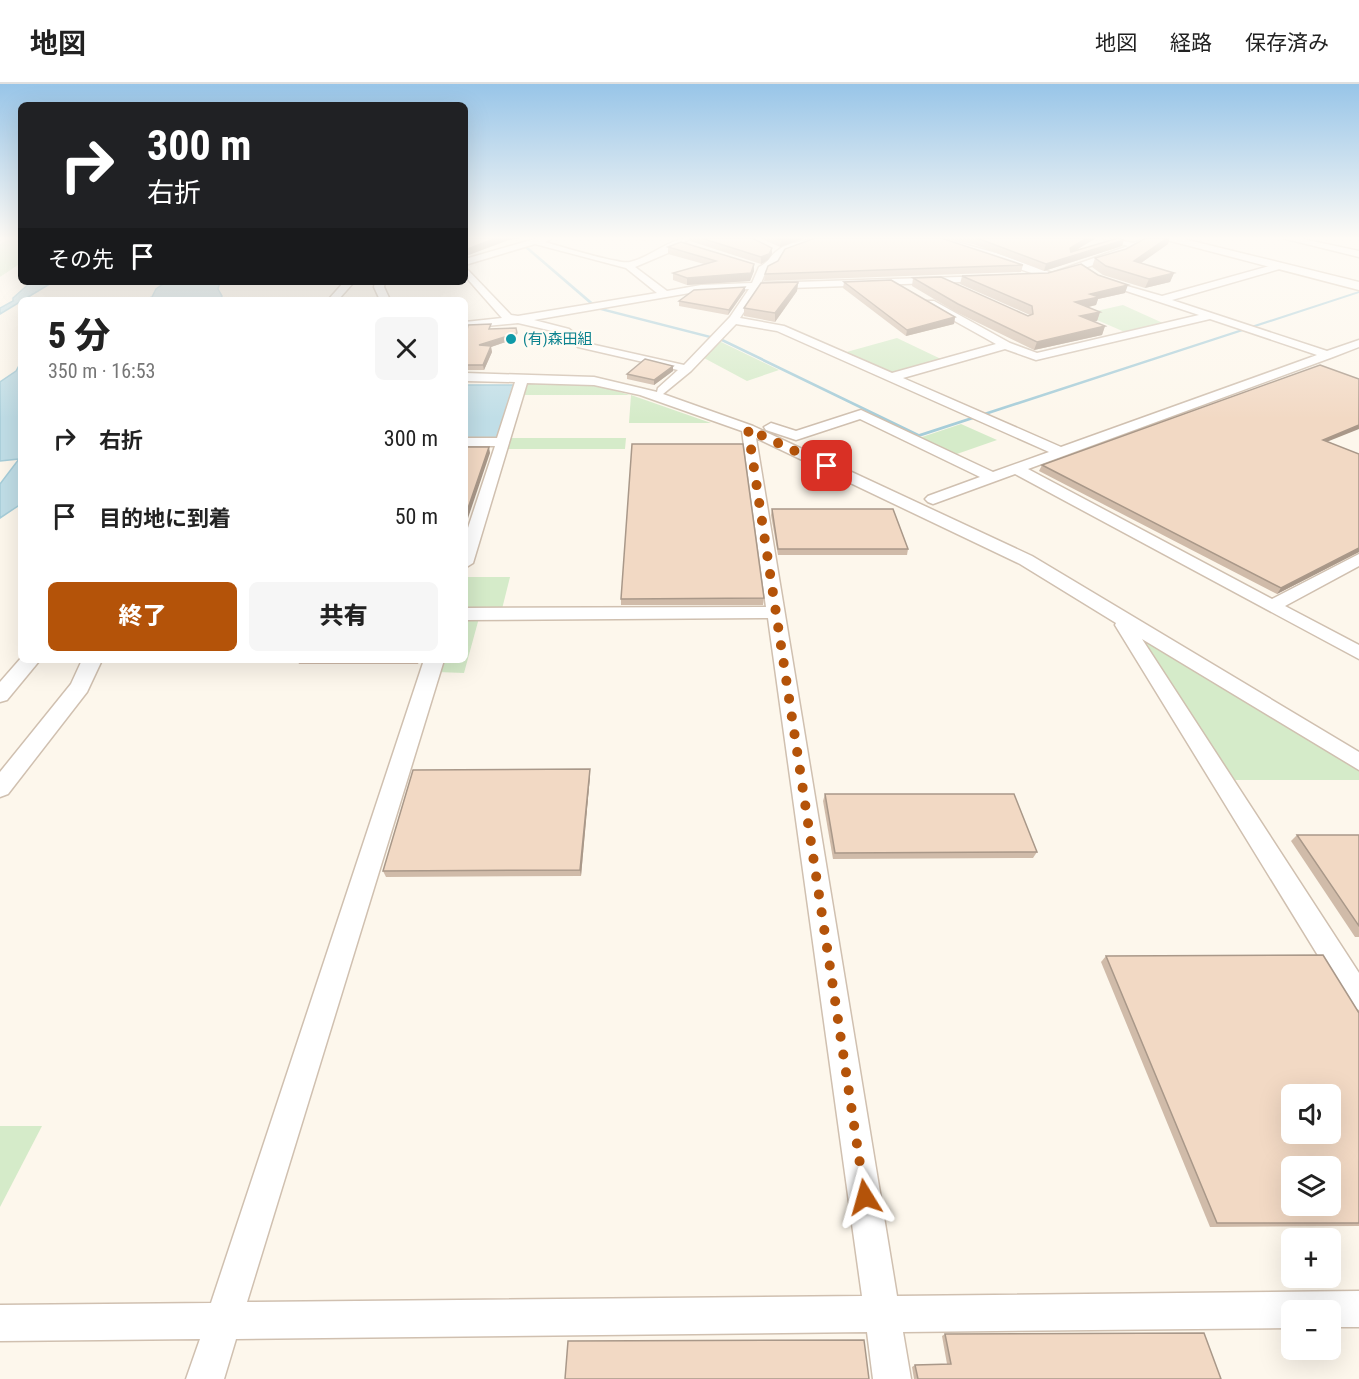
<!DOCTYPE html>
<html lang="ja">
<meta charset="utf-8">
<style>
:root{--surface:#fff;--page:#f6f6f6;--text:#222;--muted:#767676;--line:#e0e0e0;--accent:#b45309}
body{margin:0;font-family:"Roboto Condensed","Noto Sans JP",sans-serif;background:var(--page);color:var(--text);height:100vh;display:flex;flex-direction:column;font-size:22px;white-space:nowrap}
*{box-sizing:border-box;margin:0}
p{font-size:20px;color:var(--muted)}
.icon{flex:none;width:33px;height:33px;fill:none;stroke:currentColor;stroke-width:2;stroke-linecap:round;stroke-linejoin:round}
.map{position:relative;flex:1;overflow:hidden}
.sheet{position:absolute;left:18px;top:213px;width:450px;height:366px;display:flex;flex-direction:column;background:var(--surface);border-radius:9px;box-shadow:0 6px 24px #0002}
.sheet>*{flex:none}
.banner{position:absolute;left:18px;top:18px;width:450px;height:183px;border-radius:9px;box-shadow:0 6px 24px #0002;background:#202124;color:#fff;overflow:hidden}
.tools{position:absolute;left:1281px;top:1000px;display:grid;gap:12px}
.tools a{display:grid;place-items:center;width:60px;height:60px;border-radius:9px;background:var(--surface);box-shadow:0 6px 24px #0002;font-size:30px}
.pin{position:absolute;display:grid;place-items:center;width:51px;height:51px;color:#fff;margin:-26px;border-radius:12px;box-shadow:0 3px 9px #0006}
.me{position:absolute;width:66px;margin:-33px;rotate:352deg;stroke-linejoin:round;filter:drop-shadow(0 0 4px #0008)}
.turn{display:flex;align-items:center;gap:21px;height:126px;padding:0 30px;font-size:27px}
.turn .icon{width:78px;height:78px;stroke-width:2.5}
.turn b{display:block;font-size:42px;line-height:51px}
.then{display:flex;align-items:center;height:57px;padding:0 30px;background:#0003;gap:12px;font-size:22px}
.round{display:grid;place-items:center;flex:none;width:63px;height:63px;border-radius:9px;background:var(--page)}
.overview{display:flex;align-items:center;justify-content:space-between;height:102px;padding:0 30px}
h1{font-size:36px;font-weight:800;line-height:45px}
.button{display:flex;gap:12px;margin-top:auto;padding:12px 30px}
.button a{flex:1;height:69px;border-radius:9px;background:var(--accent);color:#fff;font-size:24px;font-weight:800;line-height:69px;text-align:center}
.button a+a{background:var(--page);color:var(--text)}
ul{padding:0;list-style:none}
li{display:flex;align-items:center;gap:18px;height:78px;padding:0 30px}
li div{flex:1}
li b{display:block;font-size:22px}
li em{font-style:normal}
header{display:flex;align-items:center;gap:36px;box-sizing:border-box;height:84px;padding:0 30px;background:var(--surface);border-bottom:2px solid var(--line)}
header strong{font-size:28px}
nav{display:flex;gap:33px;margin-inline-start:auto;font-size:21px}
.map>svg:first-child{display:block}
.green{fill:#d5ebc9}
.water{fill:#c0dee7;stroke:#a6cdd9;stroke-width:1.5}
.lines{fill:none;stroke-linecap:round;stroke-linejoin:round}
.stream{fill:#a6cdd9;fill-rule:evenodd}
.street-casing{stroke:#d0c0b0;stroke-width:3}
.secondary-casing{stroke:#d3c1ae;stroke-width:3}
.path{stroke:#d8bda6;stroke-width:1.5;stroke-dasharray:1 2;stroke-linecap:butt}
.street{fill:#fff;fill-rule:evenodd}
.secondary{fill:#fff;fill-rule:evenodd}
.wall{fill:#d0bba9}
.shaded-wall{fill:#a99889}
.building{fill:#f2d9c4;stroke:#a99889;stroke-width:1.5;fill-rule:evenodd}
.route{stroke:#b45309;stroke-width:10;stroke-dasharray:0 18}
.culture-dot{fill:#0f9aa8;stroke:#fffbf3;stroke-width:2}
.labels{text-anchor:middle;dominant-baseline:central;stroke-width:4.5;stroke-linejoin:round;paint-order:stroke}
.far-culture-label{font-size:15px;fill:#0d838f;stroke:#fffbf3;text-anchor:start}
</style>
<header>
<strong>地図</strong>
<nav><a>地図</a><a>経路</a><a>保存済み</a></nav>
</header>
<div class="map">
<svg width="1359" height="1295" viewBox="0 0 1359 1295">
<rect width="100%" height="100%" fill="#fdf7ec"/>
<!-- green -->
<g class="green">
<path d="M10,154H21V179L0,193V160Z"/>
<path d="M1123,221L1165,240L1127,249L1083,230Z"/>
<path d="M897,254L941,275L890,290L843,269Z"/>
<path d="M719,257L779,286L747,297L704,274Z"/>
<path d="M530,297L592,300L630,311H523L526,300Z"/>
<path d="M631,311L711,339H629Z"/>
<path d="M961,340L997,356L954,371L919,354Z"/>
<path d="M510,354H626L625,365H506Z"/>
<path d="M467,493H510L502,525L465,526Z"/>
<path d="M465,534H479L464,589L438,588L442,576H465Z"/>
<path d="M1136,549L1359,682V696H1231Z"/>
<path d="M0,1042H42L0,1123Z"/>
</g>
<!-- water -->
<g class="water">
<path d="M31,198H53L0,230V224L13,217V214Z"/>
<path d="M166,198H220L218,205L222,212L220,216H143L152,213L156,205Z"/>
<path d="M21,278V420L0,434V400L19,375L0,377V298L16,287Z"/>
<path d="M465,301H515L497,355H465Z"/>
</g>
<g class="lines">
<!-- stream -->
<path class="stream" d="M551,154H555L528,163L598,223L723,255L919,350L1359,207V209L919,353L721,257L596,225L524,163Z"/>
<!-- street casing -->
<g class="street-casing">
<g id="street">
<path d="M538,154H552L545,158C560,162 620,181 630,178C651,173 670,154 690,154L675,166L635,183L667,207L701,201L752,199L759,183C769,178 769,173 777,167C785,159 814,154 825,154L783,170L776,182L766,187L761,199L992,192L994,194L989,197L759,205L740,234L784,242L892,289L996,260L926,221V217H934L1010,259L1037,269L1199,231L1099,198V194L1162,212L1280,179L1283,180V184L1172,216L1327,267L1359,256V263L1333,273L1028,385L1272,515L1359,470V482L1285,522L1359,561V575L1015,390L933,420L928,418L925,415L928,412L980,393L860,335L796,356L766,346L764,343L771,339L796,347L861,326L993,388L1049,368L777,247L736,240L691,287L663,310L753,342L1032,472L1359,668V686L1142,555L1359,889V926L1349,922L1115,541L1116,539L1020,480L756,354L897,1212L1359,1207V1243H1330V1227H1292V1244L903,1248L911,1295H873L867,1248L236,1255L224,1295H186L200,1255L0,1257V1221L211,1219L424,576H444L247,1218L862,1212L768,534L465,536V524L766,523L742,347L640,311L594,301L527,299L473,479L465,484V453L495,362H465V354H497L515,298L465,297V289L594,293L657,308L658,304L678,286L578,263L561,249L518,239L465,244V238L502,234L465,192V183L511,231L518,232L657,209L626,184L535,160L465,181V175ZM749,205L730,233L684,281L586,259L569,245L534,236L701,207ZM1210,235L1317,271L1061,363L903,294L1005,265L1036,276Z"/>
<path d="M928,154H942L996,169L1052,189L1128,162L1103,154L1134,159L1143,154H1154L1122,172L1059,192L1070,196V200L1067,201Z"/>
<path d="M1282,154H1298L1359,167V173Z"/>
<path d="M344,198H354L338,216H328Z"/>
<path d="M375,198H385L384,203L390,216H380L374,203Z"/>
<path d="M21,574L40,576L7,616L0,618V598Z"/>
<path d="M82,576H102L87,608L8,710L0,713V688L71,600Z"/>
</g>
</g>
<!-- secondary casing -->
<g class="secondary-casing">
<path id="secondary" d="M1159,154H1180L1359,198V206Z"/>
</g>
<!-- path -->
<path class="path" d="M636,154L648,157"/>
<!-- street -->
<use href="#street" class="street"/>
<!-- secondary -->
<use href="#secondary" class="secondary"/>
</g>
<!-- wall -->
<g class="wall">
<path d="M690,154H752L772,164V170L768,176L761,180L690,157Z"/>
<path d="M760,154H805L780,163Z"/>
<path d="M941,154H1096L1076,166L1122,162L1044,187L973,160Z"/>
<path d="M1168,160L1141,179L1174,189L1170,198L1145,204L1103,191L1092,183L1095,174Z"/>
<path d="M668,163L754,180V187L750,197L687,201L673,196V189L704,180L668,170Z"/>
<path d="M778,177L1023,181L1021,188L764,197L765,190Z"/>
<path d="M1048,189L1125,209L1098,215L1096,221L1088,223L1100,228L1097,237L1093,238L1105,242L1102,251L1034,266L956,228L912,202L913,194L1028,232L1030,231L960,200L962,192Z"/>
<path d="M844,198L955,233L954,240L906,252L843,204Z"/>
<path d="M798,199L797,207L775,238L744,232V224Z"/>
<path d="M745,207L728,231L679,222V217Z"/>
<path d="M491,245L517,254L491,263L492,268L484,286H465V246Z"/>
<path d="M673,287L654,301L627,295V290Z"/>
<path d="M1328,358L1359,370V468L1277,510L1039,387L1042,381Z"/>
<path d="M772,425L908,465L907,471H778L771,431Z"/>
<path d="M764,514L763,521H621V515Z"/>
<path d="M297,576H420L418,580H299Z"/>
<path d="M590,692L581,792L386,793L383,787Z"/>
<path d="M825,710L1037,768L1033,774L833,775L823,717Z"/>
<path d="M1297,751H1359V853H1355L1291,757Z"/>
<path d="M1106,872L1359,929V1142L1210,1143L1101,878Z"/>
<path d="M945,1250L1221,1295H914L912,1283L915,1281L947,1280L942,1252Z"/>
</g>
<!-- shaded-wall -->
<g class="shaded-wall">
<path d="M496,154H525L509,156L466,172L465,166Z"/>
<path d="M787,154H805L780,163L781,156Z"/>
<path d="M1087,154H1096L1068,171L1070,164Z"/>
<path d="M1167,154H1170L1168,160L1131,186L1134,177Z"/>
<path d="M1124,156L1122,162L1044,187L1046,180Z"/>
<path d="M772,164V170L768,176L761,180V173Z"/>
<path d="M754,180V187L750,197L687,201V194Z"/>
<path d="M1174,189L1170,198L1145,204L1149,195Z"/>
<path d="M798,199L797,207L775,238V229Z"/>
<path d="M1128,201L1125,209L1098,215L1096,221L1073,227L1075,218L1090,210Z"/>
<path d="M745,203V207L728,231L729,226Z"/>
<path d="M1100,228L1097,237L1077,241L1080,232Z"/>
<path d="M955,233L954,240L906,252L907,246Z"/>
<path d="M1105,242L1102,251L1034,266L1037,258Z"/>
<path d="M517,249V254L491,263L492,268L484,286L479,261Z"/>
<path d="M673,282V287L654,301V296Z"/>
<path d="M1359,341V345L1319,361L1323,356Z"/>
<path d="M489,363L490,369L465,443V433Z"/>
<path d="M1359,464V468L1277,510L1281,504Z"/>
<path d="M590,685V692L581,792L580,786Z"/>
</g>
<!-- building -->
<g class="building">
<path d="M465,154H496L465,166Z"/>
<path d="M701,154H752L772,164L769,170L761,173Z"/>
<path d="M775,154H787L781,156Z"/>
<path d="M815,154H941L1023,181L765,190L768,182L778,177L785,165Z"/>
<path d="M977,154H1087L1070,164L1071,168L1118,154L1124,156L1046,180Z"/>
<path d="M1146,154H1167L1134,177L1174,189L1149,195L1106,182L1095,174L1126,165Z"/>
<path d="M681,158L754,180L751,189L687,194L673,189L716,177L668,163Z"/>
<path d="M1081,180L1098,191L1128,201L1090,210L1099,213L1075,218L1100,228L1080,232L1105,242L1037,258L958,220L913,194L941,193L1028,232L1033,230L1032,222L962,192L1048,189Z"/>
<path d="M891,196L955,233L907,246L844,198Z"/>
<path d="M798,198V199L775,229L744,224L761,199Z"/>
<path d="M745,203L729,226L679,217L694,206Z"/>
<path d="M491,240L489,245L516,244L517,249L479,261L491,262L483,281H465V246H467L468,241Z"/>
<path d="M645,275L673,282L654,296L627,290Z"/>
<path d="M1320,281L1359,295V341L1323,356L1359,370V464L1281,504L1042,381Z"/>
<path d="M632,360H743L764,514L621,515Z"/>
<path d="M465,363H489L465,433Z"/>
<path d="M772,425H893L908,465H778Z"/>
<path d="M590,685L580,786L383,787L413,686Z"/>
<path d="M825,710H1014L1037,768L835,769Z"/>
<path d="M1297,751H1359V842Z"/>
<path d="M1323,871L1359,929V1139H1217L1106,872ZM1292,1011H1330V1050H1292ZM1292,1083H1330V1122H1292Z"/>
<path d="M1204,1249L1221,1295H918L915,1281L951,1280L945,1250Z"/>
<path d="M864,1256L869,1295H565L568,1257Z"/>
</g>
<!-- sky -->
<linearGradient id="sky" x2="0" y2="1"><stop stop-color="#98c5e8"/><stop offset="0.46" stop-color="#fefbf6"/><stop offset="1" stop-color="#fefbf6" stop-opacity="0"/></linearGradient>
<rect width="1359" height="335" fill="url(#sky)"/>
<g class="lines">
<!-- route -->
<path class="route" d="M827,382L748,345L865,1113"/>
</g>
<!-- markers -->
<circle class="culture-dot" cx="511" cy="255" r="6"/>
<g class="labels">
<!-- far-culture labels -->
<g class="far-culture-label">
<text x="523" y="255">(有)森田組</text>
</g>
</g>
</svg>
<div class="tools">
<a><svg class="icon" aria-label="sound" viewBox="0 0 24 24"><path d="M4 9h4l5-4v14l-5-4H4zM17 9q2 3 0 6"/></svg></a>
<a><svg class="icon" aria-label="layers" viewBox="0 0 24 24"><path d="M12 4l9 5-9 5-9-5zM3 14l9 5 9-5"/></svg></a>
<a>+</a>
<a>−</a>
</div>
<div class="pin" style="left:827px;top:382px;background:#d93025"><svg class="icon" aria-label="arrive" viewBox="0 0 24 24"><path d="M6 21V4h12l-3 4 3 4H6"/></svg></div>
<svg class="me" style="left:865px;top:1113px" viewBox="-20 -20 40 40"><path d="M0-17L14 15 0 8-14 15z" fill="#b45309" stroke="#fff" stroke-width="4"/></svg>
<div class="banner">
<div class="turn"><svg class="icon" aria-label="right" viewBox="0 0 24 24"><path d="M7 20v-9h11M14 6l5 5-5 5"/></svg><div><b>300 m</b>右折</div></div>
<div class="then">その先<svg class="icon" aria-label="arrive" viewBox="0 0 24 24"><path d="M6 21V4h12l-3 4 3 4H6"/></svg></div>
</div>
<section class="sheet">
<div class="overview"><div><h1>5 分</h1><p>350 m · 16:53</p></div><a class="round"><svg class="icon" aria-label="close" viewBox="0 0 24 24"><path d="M6 6l12 12M18 6L6 18"/></svg></a></div>
<ul>
<li><svg class="icon" aria-label="right" viewBox="0 0 24 24"><path d="M7 20v-9h11M14 6l5 5-5 5"/></svg><div><b>右折</b></div><em>300 m</em></li>
<li><svg class="icon" aria-label="arrive" viewBox="0 0 24 24"><path d="M6 21V4h12l-3 4 3 4H6"/></svg><div><b>目的地に到着</b></div><em>50 m</em></li>
</ul>
<div class="button"><a>終了</a><a>共有</a></div>
</section>
</div>
